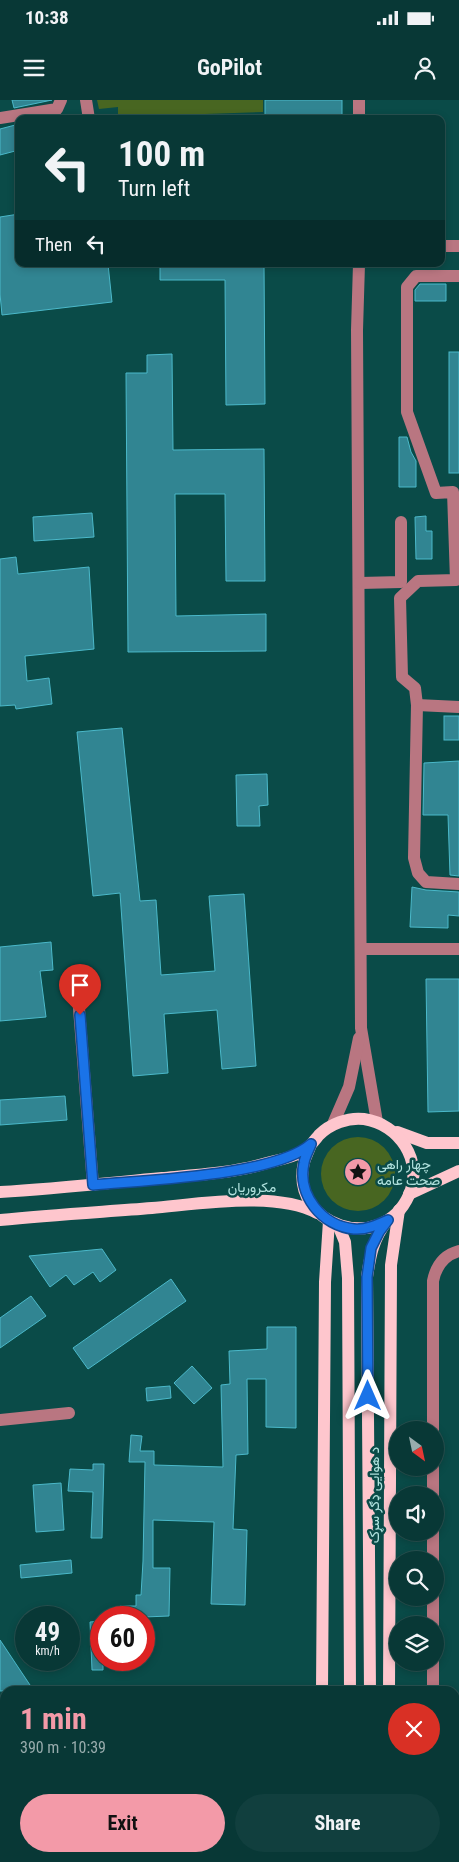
<!DOCTYPE html>
<meta charset="utf-8">
<style>
:root{--surface:#083836;--page:#113f3e;--text:#f1f3f6;--muted:#98acad;--line:#295251;--accent:#f39aa8}
body{margin:0;font-family:"Roboto Condensed",Vazirmatn,sans-serif;background:var(--page);color:var(--text);height:100vh;display:flex;flex-direction:column;font-size:19px;white-space:nowrap}
*{box-sizing:border-box;margin:0}
p{font-size:16px;color:var(--muted)}
.icon{flex:none;width:28px;height:28px;fill:none;stroke:currentColor;stroke-width:2;stroke-linecap:round;stroke-linejoin:round}
.map{position:relative;flex:1;overflow:hidden}
.sheet{position:absolute;left:0px;top:1586px;width:460px;height:176px;display:flex;flex-direction:column;background:var(--surface);border-radius:15px 15px 0 0;box-shadow:0 2px 8px #0003,0 0 0 1px var(--line)}
.sheet>*{flex:none}
.top-card{position:absolute;left:15px;top:15px;width:430px;height:152px;border-radius:10px;box-shadow:0 2px 8px #0003,0 0 0 1px var(--line);background:#083836;color:var(--text);overflow:hidden}
.needle{width:32px;rotate:147deg}
.buttons{position:absolute;left:389px;top:1321px;display:grid;gap:10px}
.buttons a{display:grid;place-items:center;width:55px;height:55px;border-radius:50%;background:var(--surface);box-shadow:0 2px 8px #0003,0 0 0 1px var(--line);font-size:25px}
.speed{position:absolute;left:15px;top:1506px;display:flex;gap:10px;font-size:25px;font-weight:700;text-align:center}
.speed>*{display:grid;place-content:center;width:65px;height:65px;border-radius:50%;background:var(--surface);box-shadow:0 2px 8px #0003,0 0 0 1px var(--line);line-height:1}
.speed small{font-size:12px;font-weight:400}
.speed .limit{border:8px solid #d22;background:#fff;color:#111}
.pin{position:absolute;display:grid;place-items:center;width:42px;height:42px;color:#fff;margin:-51px -21px;border-radius:50% 50% 50% 0;rotate:-45deg;box-shadow:0 0 5px #0007}
.pin .icon{rotate:45deg}
.me{position:absolute;width:55px;margin:-28px;rotate:0deg;stroke-linejoin:round;filter:drop-shadow(0 0 4px #0008)}
.turn{display:flex;align-items:center;gap:18px;height:105px;padding:0 20px;font-size:22px}
.turn .icon{width:65px;height:65px;stroke-width:2.5}
.turn b{display:block;font-size:35px;line-height:42px}
.then{display:flex;align-items:center;height:48px;padding:0 20px;background:#0003;gap:10px;font-size:19px}
.round{display:grid;place-items:center;flex:none;width:52px;height:52px;border-radius:26px;background:var(--page)}
.summary{display:flex;align-items:center;justify-content:space-between;height:85px;padding:0 20px}
h1{font-size:30px;font-weight:700;line-height:38px;color:var(--accent)}
.primary-button{display:flex;gap:10px;margin-top:auto;padding:10px 20px}
.primary-button a{flex:1;height:58px;border-radius:30px;background:var(--accent);color:#111;font-size:20px;font-weight:700;line-height:58px;text-align:center}
.primary-button a+a{background:var(--page);color:var(--text)}
.status{display:flex;justify-content:space-between;align-items:center;height:35px;padding:0 25px;background:var(--surface);direction:ltr}
.status svg{height:14px;fill:currentColor}
header{display:flex;justify-content:space-between;align-items:center;height:65px;padding:0 20px;background:var(--surface);font-size:22px;font-weight:700}
.map>svg:first-child{display:block}
.green{fill:#486621}
.building{fill:#318592;stroke:#4bb9ca}
.lines{fill:none;stroke-linecap:round;stroke-linejoin:round}
.minor{stroke:#b97681;stroke-width:12}
.major{stroke:#fec6cd;stroke-width:12}
.route-casing{stroke:#114b97;stroke-width:12}
.route{stroke:#1a73e8;stroke-width:9}
.labels{text-anchor:middle;dominant-baseline:central;stroke-width:5;stroke-linejoin:round;paint-order:stroke}
.poi-label{font-size:14px;fill:#b2e3df;stroke:#0a4b48;text-anchor:start}
.street-label{font-size:14px;fill:#b2e3df;stroke:#0a4b48}
</style>
<div class="status"><b>10:38</b><svg viewBox="0 0 49 12"><path d="M0 12V9h3v3zM5 12V6h3v6zM10 12V3h3v9zM15 12V0h3v12zM26 1h20v11H26zM47 4h2v5h-2z"/></svg></div>
<header><svg class="icon" aria-label="menu" viewBox="0 0 24 24"><path d="M4 6h16M4 12h16M4 18h16"/></svg>GoPilot<svg class="icon" aria-label="person" viewBox="0 0 24 24"><circle cx="12" cy="8" r="4"/><path d="M4 21q1-7 8-7t8 7"/></svg></header>
<div class="map">
<svg width="459" height="1762" viewBox="0 0 459 1762">
<rect width="100%" height="100%" fill="#0a4b48"/>
<!-- green -->
<g class="green">
<path d="M97,0H263V12L118,17V7L99,9Z"/>
<circle cx="358" cy="1074" r="37"/>
</g>
<!-- building -->
<g class="building">
<path d="M12,0H52L14,8Z"/>
<rect x="265" y="0" width="77" height="19"/>
<path d="M19,24V50L0,55V29Z"/>
<path d="M19,114V164H108L112,202L2,215L0,194V117Z"/>
<path d="M160,164H264L265,304L226,305L225,180H160Z"/>
<path d="M420,184H446V201H415V190Z"/>
<rect x="449" y="252" width="10" height="121"/>
<path d="M172,254L173,350L264,349L265,481H226L225,394H175L176,516L266,514V551L128,552L126,273H147V255Z"/>
<path d="M399,337H407L411,352L416,361V387H399Z"/>
<path d="M92,413L94,437L34,441L33,417Z"/>
<path d="M426,416V431H432V459H416L415,417Z"/>
<path d="M16,457L18,474L89,467L94,549L25,556L27,581L49,578L52,604L16,609L15,605L0,606V459Z"/>
<rect x="444" y="616" width="15" height="24"/>
<path d="M122,628L140,801L156,800L161,875L215,871L209,796L244,794L256,966L222,969L217,910L164,914L168,973L133,976L120,793L93,796L77,632Z"/>
<path d="M459,661V776L450,775L448,715H423L424,663Z"/>
<path d="M267,674L268,705L259,706L260,726H237L236,675Z"/>
<path d="M412,787L426,790L459,792V816L448,815V828L410,827Z"/>
<path d="M51,842L53,870L40,871L46,917L0,921V847Z"/>
<path d="M426,879H459V1011L428,1012Z"/>
<path d="M65,996L67,1020L0,1025V1000Z"/>
<path d="M102,1149L116,1170L100,1182L93,1172L74,1185L66,1175L50,1187L29,1156Z"/>
<path d="M171,1179L186,1201L88,1269L73,1248Z"/>
<path d="M31,1196L46,1216L0,1248V1218Z"/>
<path d="M267,1227H296V1328L266,1327V1279H247L248,1354L236,1355L233,1429L247,1430L245,1505L211,1504L214,1422L153,1420V1468H170L169,1516L120,1518V1506H136V1495H141L143,1461L145,1362H129L131,1335L142,1336L140,1351H154V1365L223,1367L221,1285L230,1284L229,1251L267,1249Z"/>
<path d="M192,1266L212,1288L194,1304L174,1283Z"/>
<path d="M170,1286L171,1298L147,1301L146,1288Z"/>
<path d="M93,1364H104L102,1438H91L93,1392L68,1391L70,1369L93,1370Z"/>
<path d="M61,1383L64,1430L36,1432L33,1385Z"/>
<path d="M71,1460L72,1473L21,1478L20,1465Z"/>
<path d="M101,1521V1560H103V1570H92L90,1522Z"/>
<path d="M0,1540L34,1591H0Z"/>
</g>
<g class="lines">
<!-- minor -->
<g class="minor">
<path d="M86,0L89,19"/>
<path d="M359,0V19"/>
<path d="M0,18L57,9L61,0"/>
<path d="M441,146H459"/>
<path d="M359,164L357,230L361,928L377,1022"/>
<path d="M459,176H416L407,187V312L436,393L453,392L456,480L418,481L400,498L402,577L415,588L417,605L414,758L418,773L426,782L459,784"/>
<path d="M360,483L401,482V422"/>
<path d="M417,605L459,607"/>
<path d="M362,849H459"/>
<path d="M78,896L93,1085"/>
<path d="M333,1024L349,987L359,938"/>
<path d="M0,1320L69,1313"/>
<path d="M433,1330V1181C436,1166 444,1155 459,1151"/>
<path d="M433,1368V1395"/>
<path d="M433,1432V1460"/>
<path d="M433,1498V1525"/>
<path d="M433,1562V1591"/>
<path d="M0,1664L5,1660"/>
<path d="M455,1706L459,1707"/>
</g>
<!-- major -->
<g class="major">
<path d="M397,1032L427,1043H459"/>
<path d="M0,1092C54,1089 108,1083 162,1078C197,1075 234,1073 267,1063C278,1060 290,1058 300,1053C308,1050 314,1041 319,1035C330,1024 348,1017 364,1019C399,1024 424,1061 409,1095C382,1156 289,1126 304,1062C306,1056 309,1050 311,1044"/>
<path d="M409,1094L459,1071"/>
<path d="M0,1120C51,1115 101,1112 152,1108C199,1104 276,1091 317,1113"/>
<path d="M338,1125L345,1142L348,1178L350,1591"/>
<path d="M322,1591L325,1182L329,1121"/>
<path d="M370,1591L367,1177C370,1156 373,1139 387,1121"/>
<path d="M389,1591L391,1165L399,1110"/>
<path d="M324,1758V1762"/>
<path d="M350,1758V1762"/>
<path d="M370,1758V1762"/>
<path d="M389,1758V1762"/>
</g>
</g>
<g class="lines">
<!-- route casing -->
<g class="route-casing">
<path id="route" d="M80,915L93,1085C145,1080 274,1076 311,1044C309,1050 305,1056 304,1063C297,1095 322,1126 354,1129C366,1130 377,1125 388,1120L379,1132L371,1148L367,1177L368,1296"/>
</g>
<!-- route -->
<use href="#route" class="route"/>
</g>
<!-- icons -->
<defs>
<g id="sight-disc" transform="scale(1.4375)"><circle r="9.5" fill="#f39aa8" stroke="#0a4b48"/><path d="M0-6L1.8-2.2L6-1.7L2.9 1.2L3.7 5.4L0 3.3L-3.7 5.4L-2.9 1.2L-6-1.7L-1.8-2.2Z" fill="#111"/></g>
</defs>
<g fill-rule="evenodd">
<use href="#sight-disc" x="358" y="1072"/>
</g>
<g class="labels">
<!-- poi labels -->
<g class="poi-label">
<text x="377" y="1064">چهار راهی<tspan x="377" dy="16">صحت عامه</tspan></text>
</g>
<!-- street labels -->
<g class="street-label">
<text x="252" y="1087">مکروریان</text>
<text transform="translate(374 1395) rotate(-90)">د هوایی ډګر سړک</text>
</g>
</g>
</svg>
<div class="buttons">
<a><svg class="needle" viewBox="-14 -14 28 28"><path d="M0-13l5 13h-10z" fill="#e53935"/><path d="M0 13l5-13h-10z" fill="#98acad"/></svg></a>
<a><svg class="icon" aria-label="sound" viewBox="0 0 24 24"><path d="M4 9h4l5-4v14l-5-4H4zM17 9q2 3 0 6"/></svg></a>
<a><svg class="icon" aria-label="search" viewBox="0 0 24 24"><circle cx="10" cy="10" r="6"/><path d="M15 15l6 6"/></svg></a>
<a><svg class="icon" aria-label="layers" viewBox="0 0 24 24"><path d="M12 4l9 5-9 5-9-5zM3 14l9 5 9-5"/></svg></a>
</div>
<div class="speed"><div>49<small>km/h</small></div><div class="limit">60</div></div>
<div class="pin" style="left:80px;top:915px;background:#d93025"><svg class="icon" aria-label="arrive" viewBox="0 0 24 24"><path d="M6 21V4h12l-3 4 3 4H6"/></svg></div>
<svg class="me" style="left:368px;top:1296px" viewBox="-20 -20 40 40"><path d="M0-17L14 15 0 8-14 15z" fill="#1a73e8" stroke="#fff" stroke-width="4"/></svg>
<div class="top-card">
<div class="turn"><svg class="icon" aria-label="left" viewBox="0 0 24 24"><path d="M17 20v-9H6M10 6l-5 5 5 5"/></svg><div><b>100 m</b>Turn left</div></div>
<div class="then">Then<svg class="icon" aria-label="left" viewBox="0 0 24 24"><path d="M17 20v-9H6M10 6l-5 5 5 5"/></svg></div>
</div>
<section class="sheet">
<div class="summary"><div><h1>1 min</h1><p>390 m · 10:39</p></div><a class="round" style="background:#d93025;color:#fff"><svg class="icon" aria-label="close" viewBox="0 0 24 24"><path d="M6 6l12 12M18 6L6 18"/></svg></a></div>
<div class="primary-button"><a>Exit</a><a>Share</a></div>
</section>
</div>
